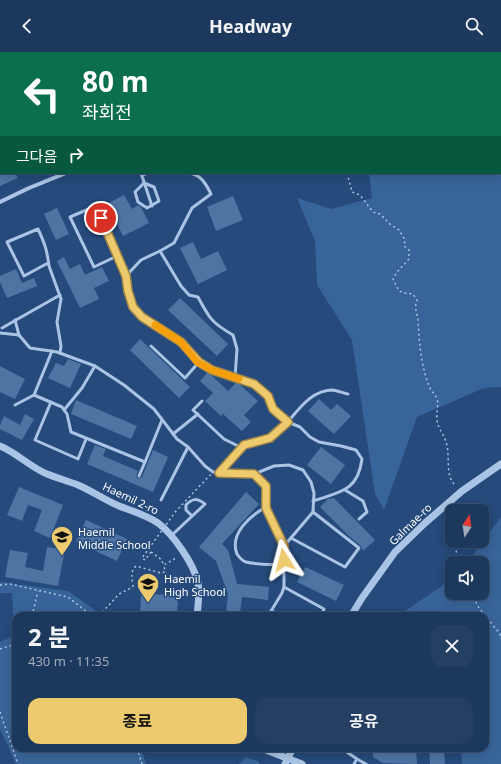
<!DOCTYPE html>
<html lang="ko">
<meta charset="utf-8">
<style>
:root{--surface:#1c385c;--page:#253f62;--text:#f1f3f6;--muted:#a0acbb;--line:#3a5272;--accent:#eeca6e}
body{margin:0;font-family:"Noto Sans","Noto Sans KR",sans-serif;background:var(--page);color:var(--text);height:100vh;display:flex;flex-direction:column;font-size:15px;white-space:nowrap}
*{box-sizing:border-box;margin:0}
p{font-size:13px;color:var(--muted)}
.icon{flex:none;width:22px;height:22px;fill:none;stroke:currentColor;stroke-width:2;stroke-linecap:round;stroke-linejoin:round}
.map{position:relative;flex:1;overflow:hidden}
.side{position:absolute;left:12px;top:560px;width:477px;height:140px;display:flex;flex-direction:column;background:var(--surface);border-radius:12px;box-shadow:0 2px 10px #0003,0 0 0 1px var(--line)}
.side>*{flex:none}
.top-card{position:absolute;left:0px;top:0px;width:501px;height:122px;box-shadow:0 2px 10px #0003,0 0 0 1px var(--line);background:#0b6e4f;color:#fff;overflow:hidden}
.needle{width:26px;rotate:12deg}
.fabs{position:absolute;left:445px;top:452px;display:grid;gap:8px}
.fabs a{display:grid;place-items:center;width:44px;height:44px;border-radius:8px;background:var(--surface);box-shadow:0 2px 10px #0003,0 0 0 1px var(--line);font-size:20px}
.pin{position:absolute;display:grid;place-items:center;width:34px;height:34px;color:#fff;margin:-17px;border:2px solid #fff;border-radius:50%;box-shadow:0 1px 4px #0007}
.me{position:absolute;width:44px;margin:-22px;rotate:351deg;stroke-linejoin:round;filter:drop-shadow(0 0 3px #0008)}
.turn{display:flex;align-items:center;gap:14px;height:84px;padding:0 16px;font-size:18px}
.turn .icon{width:52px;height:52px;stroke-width:2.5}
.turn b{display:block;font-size:28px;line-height:34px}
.then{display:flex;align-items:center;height:38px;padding:0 16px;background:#0003;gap:8px;font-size:15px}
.round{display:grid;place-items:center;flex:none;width:42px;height:42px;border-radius:12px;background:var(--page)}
.summary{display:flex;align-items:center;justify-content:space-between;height:68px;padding:0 16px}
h1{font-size:24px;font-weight:700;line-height:30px}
.cta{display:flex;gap:8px;margin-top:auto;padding:8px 16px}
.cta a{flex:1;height:46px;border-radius:12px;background:var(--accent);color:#111;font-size:16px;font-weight:700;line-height:46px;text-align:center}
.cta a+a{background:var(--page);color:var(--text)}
header{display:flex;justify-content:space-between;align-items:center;height:52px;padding:0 16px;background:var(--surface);font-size:18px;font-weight:700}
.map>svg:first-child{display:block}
.green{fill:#396499}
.building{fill:#4e74a4}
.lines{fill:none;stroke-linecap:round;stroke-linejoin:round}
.path{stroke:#a9c4e4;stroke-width:1.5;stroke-dasharray:2 3;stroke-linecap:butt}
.service{stroke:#a9c4e4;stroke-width:3}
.minor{stroke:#a9c4e4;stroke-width:4}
.tertiary{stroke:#a9c4e4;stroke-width:7}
.path-bridge{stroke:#a9c4e4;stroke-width:1.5;stroke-dasharray:2 3;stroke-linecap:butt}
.route-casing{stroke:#9b8348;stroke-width:10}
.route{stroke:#eeca6e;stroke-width:7}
.slow{stroke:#f59e0b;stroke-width:7}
.labels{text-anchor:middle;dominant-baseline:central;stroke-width:3;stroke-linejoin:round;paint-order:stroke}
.street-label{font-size:11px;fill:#fff;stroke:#254a7b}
.poi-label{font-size:11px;fill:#fff;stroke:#254a7b;text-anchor:start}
</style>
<header><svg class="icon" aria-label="back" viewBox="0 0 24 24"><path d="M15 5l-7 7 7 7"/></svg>Headway<svg class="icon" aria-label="search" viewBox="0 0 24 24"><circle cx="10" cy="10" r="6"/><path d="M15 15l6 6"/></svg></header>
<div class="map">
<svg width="501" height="712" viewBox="0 0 501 712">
<rect width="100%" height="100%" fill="#254a7b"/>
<!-- green -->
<g class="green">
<path d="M276,0H501V335L484,336L417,365L384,458L375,442L352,288L317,233L315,189L297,146L331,157L372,146L369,121H500V1Z"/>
<path d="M501,465V712H462L461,696H485V564H398L452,527V541H482V511H467Z"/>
<path d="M0,530L68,539L99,561L100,564H16V696H141L146,712H16L0,677V590L14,584L12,541H0Z"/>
<path d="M246,705L259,710V712H239Z"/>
</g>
<!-- building -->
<g class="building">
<path d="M0,121H15L18,126L0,134Z"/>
<path d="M124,143L132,157L138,153L141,155L149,171L123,184L107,152Z"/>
<path d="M233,144L243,168L216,179L207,155Z"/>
<path d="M57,156L69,182L56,188L44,162Z"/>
<path d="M193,190L201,207L218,199L227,218L198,232L180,196Z"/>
<path d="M64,205L70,217L80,212L85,223L102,215L109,229L94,236L99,247L80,256L57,209Z"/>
<path d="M16,217L22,231L34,226L37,234L7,246L0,230V224Z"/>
<path d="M180,246L228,292L217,304L168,258Z"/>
<path d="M140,287L190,335L179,346L130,298Z"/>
<path d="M68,307L81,312L70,336L48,326L56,311L64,314Z"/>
<path d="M0,314L25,327L15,347L0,340Z"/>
<path d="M208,320L228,339L237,330L258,349L244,363L251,370L242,379L223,362L221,364L205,349L213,341L200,329Z"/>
<path d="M319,347L331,358L337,352L351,364L334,382L308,359Z"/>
<path d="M76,348L137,374L131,387L71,362Z"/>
<path d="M25,362L34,367L22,388L0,377V373L4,364L20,373Z"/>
<path d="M95,393L106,397L103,404L138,419L136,424L138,427L142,425L153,398L168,405L153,440L87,412Z"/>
<path d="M321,395L345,413L331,432L307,413Z"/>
<path d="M19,435L63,453L50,486L34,479L42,458L28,453L22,469L7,463Z"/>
<path d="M246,440L259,452L222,492L228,498L237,532L269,535L268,548L242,545L240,561H226L228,542L216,509L199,495Z"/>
<path d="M334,446L375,488L363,499L361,494L349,484L320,455L328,447Z"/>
<path d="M86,468L127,487L117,509L76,490Z"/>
<path d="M47,495L65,498L58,534L5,525L10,498L28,501L25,515L43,519Z"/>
<path d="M305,515L344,533L336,549L297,530Z"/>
<path d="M141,542L178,543L177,564H140Z"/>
<path d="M373,696H416L417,712L383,711L373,705Z"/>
<path d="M429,696H444L445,712H430Z"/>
</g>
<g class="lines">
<!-- path -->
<g class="path">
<path d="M200,0V1"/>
<path d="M347,121L352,140L360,143L373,160L380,162L391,173L399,178L405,188L404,194L409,198V207L397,220L393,227L399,239L404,241L413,242L417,248C414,256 417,260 418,268C419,289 421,314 429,334C431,339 435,342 437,347C439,353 436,362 437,368C438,377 444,382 446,390C451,404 444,424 456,434"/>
<path d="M453,489L460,511"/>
<path d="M151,500L162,508L163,512"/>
<path d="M0,533L10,532L68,545L92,564"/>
<path d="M471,541L479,556L500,582L501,587"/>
<path d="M32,564L38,539"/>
<path d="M99,564L119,542L129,537L133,534C132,526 130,519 136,514L161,521L165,520L164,513L176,506"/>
<path d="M0,597L16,592"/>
<path d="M0,660L18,712"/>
<path d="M137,696L142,712"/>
</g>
<!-- service -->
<g class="service">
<path d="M141,121L152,154"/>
<path d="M142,123L148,121"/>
<path d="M144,131L154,135L159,149L147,156L138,150L135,140Z"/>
<path d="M160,199L181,234L189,243L198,245C209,266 212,271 233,283L237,297L235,326"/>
<path d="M117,204L94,215L70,165L96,154L126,224L128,239L133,255L142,265L181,290L197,310L212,318L254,332L268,344L273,357L288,370L300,375L310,385L319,390L341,394L356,398L362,407C358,439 340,440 313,449"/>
<path d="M48,211L24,224L7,190L38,177C45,192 47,198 49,214L61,247L57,270L61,294L60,301"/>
<path d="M126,224L141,208L160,199L174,191L192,156L211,142C206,132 201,122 188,121"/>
<path d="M15,268L19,283L30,296L57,300L95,314L124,333L154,357L177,387L188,395L205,414L213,420L254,422L274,414L289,413L303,418L311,430L314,441L313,460L284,494"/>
<path d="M2,276L60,243"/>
<path d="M0,281L19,283"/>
<path d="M151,294L185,326L199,310"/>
<path d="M34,343L62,355L67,362L71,380L145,410L162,368"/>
<path d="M202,349L193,358L224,387L238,394C247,392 264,390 271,386C292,372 304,338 333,338C338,339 344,341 348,342"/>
<path d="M51,350L35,388L78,407L86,387"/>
<path d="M15,353L34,343L52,299"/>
<path d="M64,358L82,336L95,314"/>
<path d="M173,382L198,362"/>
<path d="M219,421L243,394"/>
<path d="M254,422L266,434V455L284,494V535L282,541L268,564"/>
<path d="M139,424L145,410"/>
<path d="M345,438L363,449L367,460L359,467"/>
<path d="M161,448L188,395"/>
<path d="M266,455C250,464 229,482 237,502C239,505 243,509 246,510C257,513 273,512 284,513"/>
<path d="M172,483L205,452C197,446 193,446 186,453V458L192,464"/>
<path d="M291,486L345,515L359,496L313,460"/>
<path d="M284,535L324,557L321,564"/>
<path d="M271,559L284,564"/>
<path d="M341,696L357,707"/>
<path d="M354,712L357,707L366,712"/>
</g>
<!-- minor -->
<g class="minor">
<path d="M100,0V1"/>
<path d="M0,150L29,136L66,121"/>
</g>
<!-- tertiary -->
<g class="tertiary">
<path d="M5,1L7,0"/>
<path d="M0,394C17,401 30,415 47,422C57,426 68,429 78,433C92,439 105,448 119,454C132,459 146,463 158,471C173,482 194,512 198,531C200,542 198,553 197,564"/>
<path d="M351,564L362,546L395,500L425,471L462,439L501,412"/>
<path d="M261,696L302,712"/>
<path d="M285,712L293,696"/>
</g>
<!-- path-bridge -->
<path class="path-bridge" d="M151,500L145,508L142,506L176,459L213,420"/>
</g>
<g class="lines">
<!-- route casing -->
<g class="route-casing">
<path id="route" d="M101,166L126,224L128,239L133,255L142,265L181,290L199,310L212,318L254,332L268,344L273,357L288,370L270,386L244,393L219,421L254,422L266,434V456L284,494V508"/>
</g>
<!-- route -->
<use href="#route" class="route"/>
<!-- slow -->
<path class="slow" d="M155,273L181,290L197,310L212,318L239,327"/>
</g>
<!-- icons -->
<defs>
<g id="school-pin" transform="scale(1.15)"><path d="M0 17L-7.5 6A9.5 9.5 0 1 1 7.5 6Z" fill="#eeca6e" stroke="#254a7b"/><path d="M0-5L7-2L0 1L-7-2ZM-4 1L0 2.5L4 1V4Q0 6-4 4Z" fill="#111"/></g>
</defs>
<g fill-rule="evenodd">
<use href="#school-pin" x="62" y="485"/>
<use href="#school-pin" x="148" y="532"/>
</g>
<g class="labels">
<!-- street labels -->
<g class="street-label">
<text transform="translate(131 446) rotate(25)">Haemil 2-ro</text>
<text transform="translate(410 472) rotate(-44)">Galmae-ro</text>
</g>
<!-- poi labels -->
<g class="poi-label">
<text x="78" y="479">Haemil<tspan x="78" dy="13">Middle School</tspan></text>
<text x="164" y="526">Haemil<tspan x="164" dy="13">High School</tspan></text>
</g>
</g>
</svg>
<div class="fabs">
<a><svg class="needle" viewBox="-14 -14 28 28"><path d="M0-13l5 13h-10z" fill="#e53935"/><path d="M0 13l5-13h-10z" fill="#a0acbb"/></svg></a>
<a><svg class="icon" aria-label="sound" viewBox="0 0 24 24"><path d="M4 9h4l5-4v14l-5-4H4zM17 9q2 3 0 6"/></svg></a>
</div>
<div class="pin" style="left:101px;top:166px;background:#d93025"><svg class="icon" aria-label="arrive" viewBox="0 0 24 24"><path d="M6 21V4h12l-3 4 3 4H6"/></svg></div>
<svg class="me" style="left:284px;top:508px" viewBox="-20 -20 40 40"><path d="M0-17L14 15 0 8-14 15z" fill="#eeca6e" stroke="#fff" stroke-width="4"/></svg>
<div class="top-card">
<div class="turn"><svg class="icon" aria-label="left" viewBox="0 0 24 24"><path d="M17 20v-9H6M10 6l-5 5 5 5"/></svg><div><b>80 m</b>좌회전</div></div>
<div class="then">그다음<svg class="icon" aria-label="right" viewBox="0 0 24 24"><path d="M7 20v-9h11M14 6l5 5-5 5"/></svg></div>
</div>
<section class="side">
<div class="summary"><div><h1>2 분</h1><p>430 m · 11:35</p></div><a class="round"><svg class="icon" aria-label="close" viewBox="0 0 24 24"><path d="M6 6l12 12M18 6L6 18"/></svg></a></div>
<div class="cta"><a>종료</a><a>공유</a></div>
</section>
</div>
